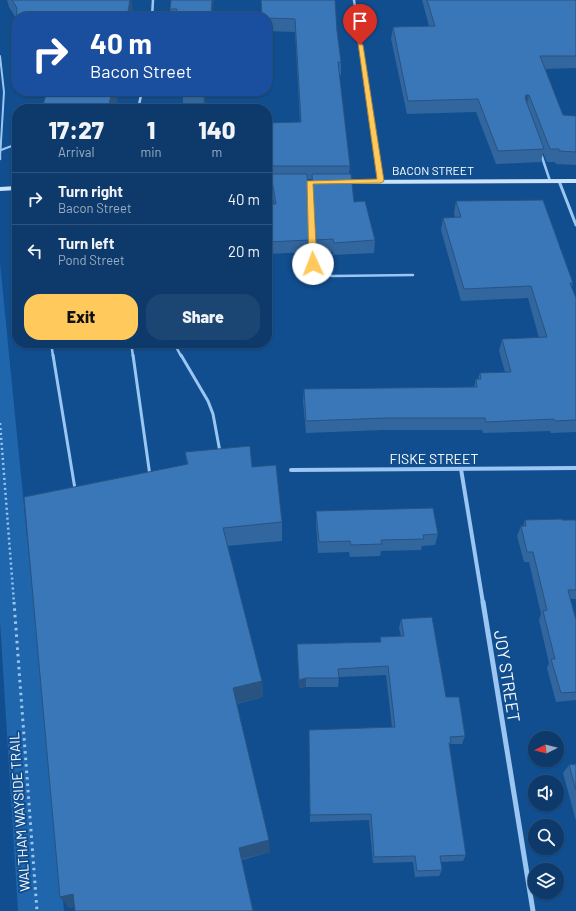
<!DOCTYPE html>
<style>
:root{--surface:#0d3a6b;--page:#1b4573;--text:#f1f3f6;--muted:#9aadc1;--line:#2d547e;--accent:#ffc95c}
body{margin:0;font-family:Barlow,sans-serif;background:var(--page);color:var(--text);height:100vh;display:flex;flex-direction:column;font-size:15px;white-space:nowrap}
*{box-sizing:border-box;margin:0}
p{font-size:13px;color:var(--muted)}
.icon{flex:none;width:22px;height:22px;fill:none;stroke:currentColor;stroke-width:2;stroke-linecap:round;stroke-linejoin:round}
.map{position:relative;flex:1;overflow:hidden}
.details{position:absolute;left:12px;top:104px;width:260px;height:244px;display:flex;flex-direction:column;background:var(--surface);border-radius:16px;box-shadow:0 1px 3px #0004,0 0 0 1px var(--line)}
.details>*{flex:none}
.hud{position:absolute;left:12px;top:12px;width:260px;height:84px;border-radius:16px;box-shadow:0 1px 3px #0004,0 0 0 1px var(--line);background:#1a4fa0;color:#fff;overflow:hidden}
.needle{width:26px;rotate:264deg}
.buttons{position:absolute;left:528px;top:731px;display:grid;gap:8px}
.buttons a{display:grid;place-items:center;width:36px;height:36px;border-radius:50%;background:var(--surface);box-shadow:0 1px 3px #0004,0 0 0 1px var(--line);font-size:20px}
.pin{position:absolute;display:grid;place-items:center;width:34px;height:34px;color:#fff;margin:-41px -17px;border-radius:50% 50% 50% 0;rotate:-45deg;box-shadow:0 0 4px #0007}
.pin .icon{rotate:45deg}
.me{position:absolute;width:44px;margin:-22px;rotate:358deg;stroke-linejoin:round;filter:drop-shadow(0 0 3px #0008)}
.turn{display:flex;align-items:center;gap:14px;height:84px;padding:0 12px;font-size:18px}
.turn .icon{width:52px;height:52px;stroke-width:2.5}
.turn b{display:block;font-size:28px;line-height:34px}
.eta{display:flex;justify-content:space-evenly;align-items:center;height:68px;text-align:center}
.eta b{font-size:24px;font-weight:800;line-height:28px}
.cta{display:flex;gap:8px;margin-top:auto;padding:8px 12px}
.cta a{flex:1;height:46px;border-radius:16px;background:var(--accent);color:#111;font-size:16px;font-weight:800;line-height:46px;text-align:center}
.cta a+a{background:var(--page);color:var(--text)}
ul{padding:0;list-style:none}
li{display:flex;align-items:center;gap:12px;height:52px;padding:0 12px;border-top:1px solid var(--line)}
li div{flex:1}
li b{display:block;font-size:15px}
li em{font-style:normal}
.map>svg:first-child{display:block}
.green{fill:#2066ac}
.lines{fill:none;stroke-linecap:round;stroke-linejoin:round}
.path-far1{stroke:#9bc6f2;stroke-width:2.5;stroke-dasharray:2 3;stroke-linecap:butt}
.path{stroke:#9bc6f2;stroke-width:3;stroke-dasharray:2.5 4;stroke-linecap:butt}
.service-far2{stroke:#9bc6f2;stroke-width:2}
.service-far1{stroke:#9bc6f2;stroke-width:2.5}
.service{stroke:#9bc6f2;stroke-width:3}
.minor-far3{stroke:#9bc6f2;stroke-width:2.5}
.minor-far2{stroke:#9bc6f2;stroke-width:3}
.minor-far1{stroke:#9bc6f2;stroke-width:4}
.minor{stroke:#9bc6f2;stroke-width:5}
.secondary{fill:#cae2fc;fill-rule:evenodd}
.wall{fill:#32669e}
.shaded-wall{fill:#295381}
.building{fill:#3a77b8;stroke:#295381}
.route{fill:#ffc95c;stroke:#a6833c}
.labels{text-anchor:middle;dominant-baseline:central;stroke-width:4;stroke-linejoin:round;paint-order:stroke}
.far-street-label{font-size:12px;fill:#fff;stroke:#114e8f}
.street-label{font-size:14px;fill:#fff;stroke:#114e8f}
.near-street-label{font-size:17px;fill:#fff;stroke:#114e8f}
</style>
<div class="map">
<svg width="576" height="911" viewBox="0 0 576 911">
<rect width="100%" height="100%" fill="#114e8f"/>
<!-- green -->
<path class="green" d="M0,263L64,911H18L0,621Z"/>
<g class="lines">
<!-- path-far1 -->
<path class="path-far1" d="M0,423L14,603"/>
<!-- path -->
<path class="path" d="M14,602L37,911"/>
<!-- service-far2 -->
<g class="service-far2">
<path d="M0,56L4,92L0,158"/>
<path d="M1,150L17,144"/>
<path d="M541,154L542,158"/>
</g>
<!-- service-far1 -->
<g class="service-far1">
<path d="M542,157L550,181"/>
<path d="M0,159V157"/>
<path d="M309,183L313,264L321,272L332,276L413,275"/>
<path d="M51,343L53,356"/>
<path d="M131,343L133,356"/>
<path d="M174,343L181,356"/>
</g>
<!-- service -->
<g class="service">
<path d="M53,355L75,489"/>
<path d="M133,355L150,476"/>
<path d="M181,355L208,401L213,414L220,452"/>
</g>
<!-- minor-far3 -->
<g class="minor-far3">
<path d="M354,0L378,158"/>
<path d="M152,17L153,0"/>
<path d="M138,109L142,91"/>
</g>
<!-- minor-far2 -->
<g class="minor-far2">
<path d="M377,157L381,181"/>
<path d="M559,181L576,225"/>
</g>
<!-- minor-far1 -->
<g class="minor-far1">
<path d="M461,469L483,603"/>
<path d="M291,470L576,468"/>
</g>
<!-- minor -->
<path class="minor" d="M483,602L533,911"/>
<!-- secondary -->
<g class="secondary">
<path d="M576,179V183L341,184L338,182L341,180Z"/>
<path d="M267,181H281L284,183L281,185H267Z"/>
<path d="M17,186V190L0,191V187Z"/>
</g>
</g>
<!-- wall -->
<g class="wall">
<path d="M7,0H131L133,15V17H17V26L16,21V18L9,7Z"/>
<path d="M171,0L212,17H171L170,9Z"/>
<path d="M261,0L337,31L341,62V75H339L350,166L349,174L354,202L375,240L374,253L333,255V252H315L312,179H307L310,240V252L267,254V204H274L271,186V179H270L268,168H267V123L300,122L295,32L267,31V17Z"/>
<path d="M422,0H576V68L545,69L563,115L576,116V165L556,164L555,162H547L543,153L541,162L496,164L476,112L407,114L391,39L393,27L429,26Z"/>
<path d="M183,91H206L204,107L183,105Z"/>
<path d="M456,201L573,283L572,287L576,298V432L551,433L550,431L483,433L482,430H384L306,433L303,401L304,389L474,387L476,379H478L480,373L505,372L499,351L502,339L539,338L528,298L461,301L441,230L443,218H455L454,213Z"/>
<path d="M185,452L282,522V541L227,546L262,681L263,697L237,704L270,852L69,908L187,464Z"/>
<path d="M316,511L438,534L435,545L422,546L421,550L381,551L380,556L350,557L349,552L318,553L316,523Z"/>
<path d="M525,520H576V599H570L576,620V700L556,702L547,668L549,663L539,620L541,614L529,562H524L517,536L521,526H523Z"/>
<path d="M401,619L446,697L465,736L462,744H450L449,746L466,855L463,861L441,862L442,870L439,876L415,877L413,862L373,863L369,820L310,822L309,730L392,727L386,675L339,677L338,687H306L299,688L297,644L380,642V637L401,636L399,628Z"/>
<path d="M576,764V821L563,773L569,765Z"/>
</g>
<!-- shaded-wall -->
<g class="shaded-wall">
<path d="M130,0H131L133,15V17H127Z"/>
<path d="M212,0H214L212,17H211Z"/>
<path d="M112,91H119L115,109H108Z"/>
<path d="M204,91H206L204,107L203,96Z"/>
<path d="M526,95H529L526,108H523Z"/>
<path d="M306,678V687L299,688V680Z"/>
<path d="M262,681L263,697L235,704L233,688Z"/>
<path d="M269,840L270,852L241,859L239,848Z"/>
<path d="M73,894L81,904L69,908L60,897Z"/>
</g>
<!-- building -->
<g class="building">
<path d="M12,0H130L127,17H17V20L16,21L17,8Z"/>
<path d="M171,0H212L211,17H176L177,9H170Z"/>
<path d="M261,0H335L337,31L341,62H338L350,166H270L268,155H267V123L301,122L295,19L267,18V17H262Z"/>
<path d="M427,0H576V56H540L563,115L576,116V152L559,151V149H550L529,95H526L525,98L544,149L498,151L478,99L408,101L393,27L435,26Z"/>
<path d="M47,91H112L108,109H42Z"/>
<path d="M183,91H204L203,96L182,95Z"/>
<path d="M201,105V109H153V106Z"/>
<path d="M271,174H307L310,240L267,242V204H276Z"/>
<path d="M312,174H351L354,202L365,201L375,240L334,243L333,239L316,240Z"/>
<path d="M543,200L573,283H570L576,298V420L555,421L554,419L486,422L485,418H386L306,421L304,389L477,387L476,379H481L480,373L511,372L502,339L547,337L531,286L464,289L443,218L461,217L456,201Z"/>
<path d="M250,446L252,467L276,465L282,522L223,528L262,681L233,688L269,840L239,848L253,911H75L73,894L60,897L24,497L188,464L185,452Z"/>
<path d="M433,508L438,534L423,535L424,539L381,540L382,544L351,545L350,541L319,542L316,511Z"/>
<path d="M562,519V520H576V590H568L576,620V692L561,693L551,659H555L543,611L547,610L533,552H527L521,526H526L525,520Z"/>
<path d="M432,617L446,697H459L465,736L450,737L451,743H449L466,855L440,856L442,870L417,871L415,856L374,857L371,814L310,815L309,730L395,727L388,666L338,669L339,678H306L299,680L297,644L381,642L380,637L404,636L401,619Z"/>
<path d="M576,764V790L569,765Z"/>
</g>
<!-- route -->
<path class="route" d="M358,43L363,45L384,181L381,183L313,184L317,264L313,266L309,264L307,181L377,179Z"/>
<g class="labels">
<!-- far-street labels -->
<g class="far-street-label">
<text x="433" y="170">BACON STREET</text>
</g>
<!-- street labels -->
<g class="street-label">
<text x="434" y="458">FISKE STREET</text>
<text transform="translate(19 812) rotate(-94)">WALTHAM WAYSIDE TRAIL</text>
</g>
<!-- near-street labels -->
<g class="near-street-label">
<text transform="translate(508 676) rotate(81)">JOY STREET</text>
</g>
</g>
</svg>
<div class="buttons">
<a><svg class="needle" viewBox="-14 -14 28 28"><path d="M0-13l5 13h-10z" fill="#e53935"/><path d="M0 13l5-13h-10z" fill="#9aadc1"/></svg></a>
<a><svg class="icon" aria-label="sound" viewBox="0 0 24 24"><path d="M4 9h4l5-4v14l-5-4H4zM17 9q2 3 0 6"/></svg></a>
<a><svg class="icon" aria-label="search" viewBox="0 0 24 24"><circle cx="10" cy="10" r="6"/><path d="M15 15l6 6"/></svg></a>
<a><svg class="icon" aria-label="layers" viewBox="0 0 24 24"><path d="M12 4l9 5-9 5-9-5zM3 14l9 5 9-5"/></svg></a>
</div>
<div class="pin" style="left:360px;top:45px;background:#d93025"><svg class="icon" aria-label="arrive" viewBox="0 0 24 24"><path d="M6 21V4h12l-3 4 3 4H6"/></svg></div>
<svg class="me" style="left:313px;top:264px" viewBox="-20 -20 40 40"><circle r="19" fill="#fff"/><path d="M0-13L10 11 0 6-10 11z" fill="#ffc95c"/></svg>
<div class="hud">
<div class="turn"><svg class="icon" aria-label="right" viewBox="0 0 24 24"><path d="M7 20v-9h11M14 6l5 5-5 5"/></svg><div><b>40 m</b>Bacon Street</div></div>
</div>
<section class="details">
<div class="eta">
<div><b>17:27</b><p>Arrival</p></div>
<div><b>1</b><p>min</p></div>
<div><b>140</b><p>m</p></div>
</div>
<ul>
<li><svg class="icon" aria-label="right" viewBox="0 0 24 24"><path d="M7 20v-9h11M14 6l5 5-5 5"/></svg><div><b>Turn right</b><p>Bacon Street</p></div><em>40 m</em></li>
<li><svg class="icon" aria-label="left" viewBox="0 0 24 24"><path d="M17 20v-9H6M10 6l-5 5 5 5"/></svg><div><b>Turn left</b><p>Pond Street</p></div><em>20 m</em></li>
</ul>
<div class="cta"><a>Exit</a><a>Share</a></div>
</section>
</div>
